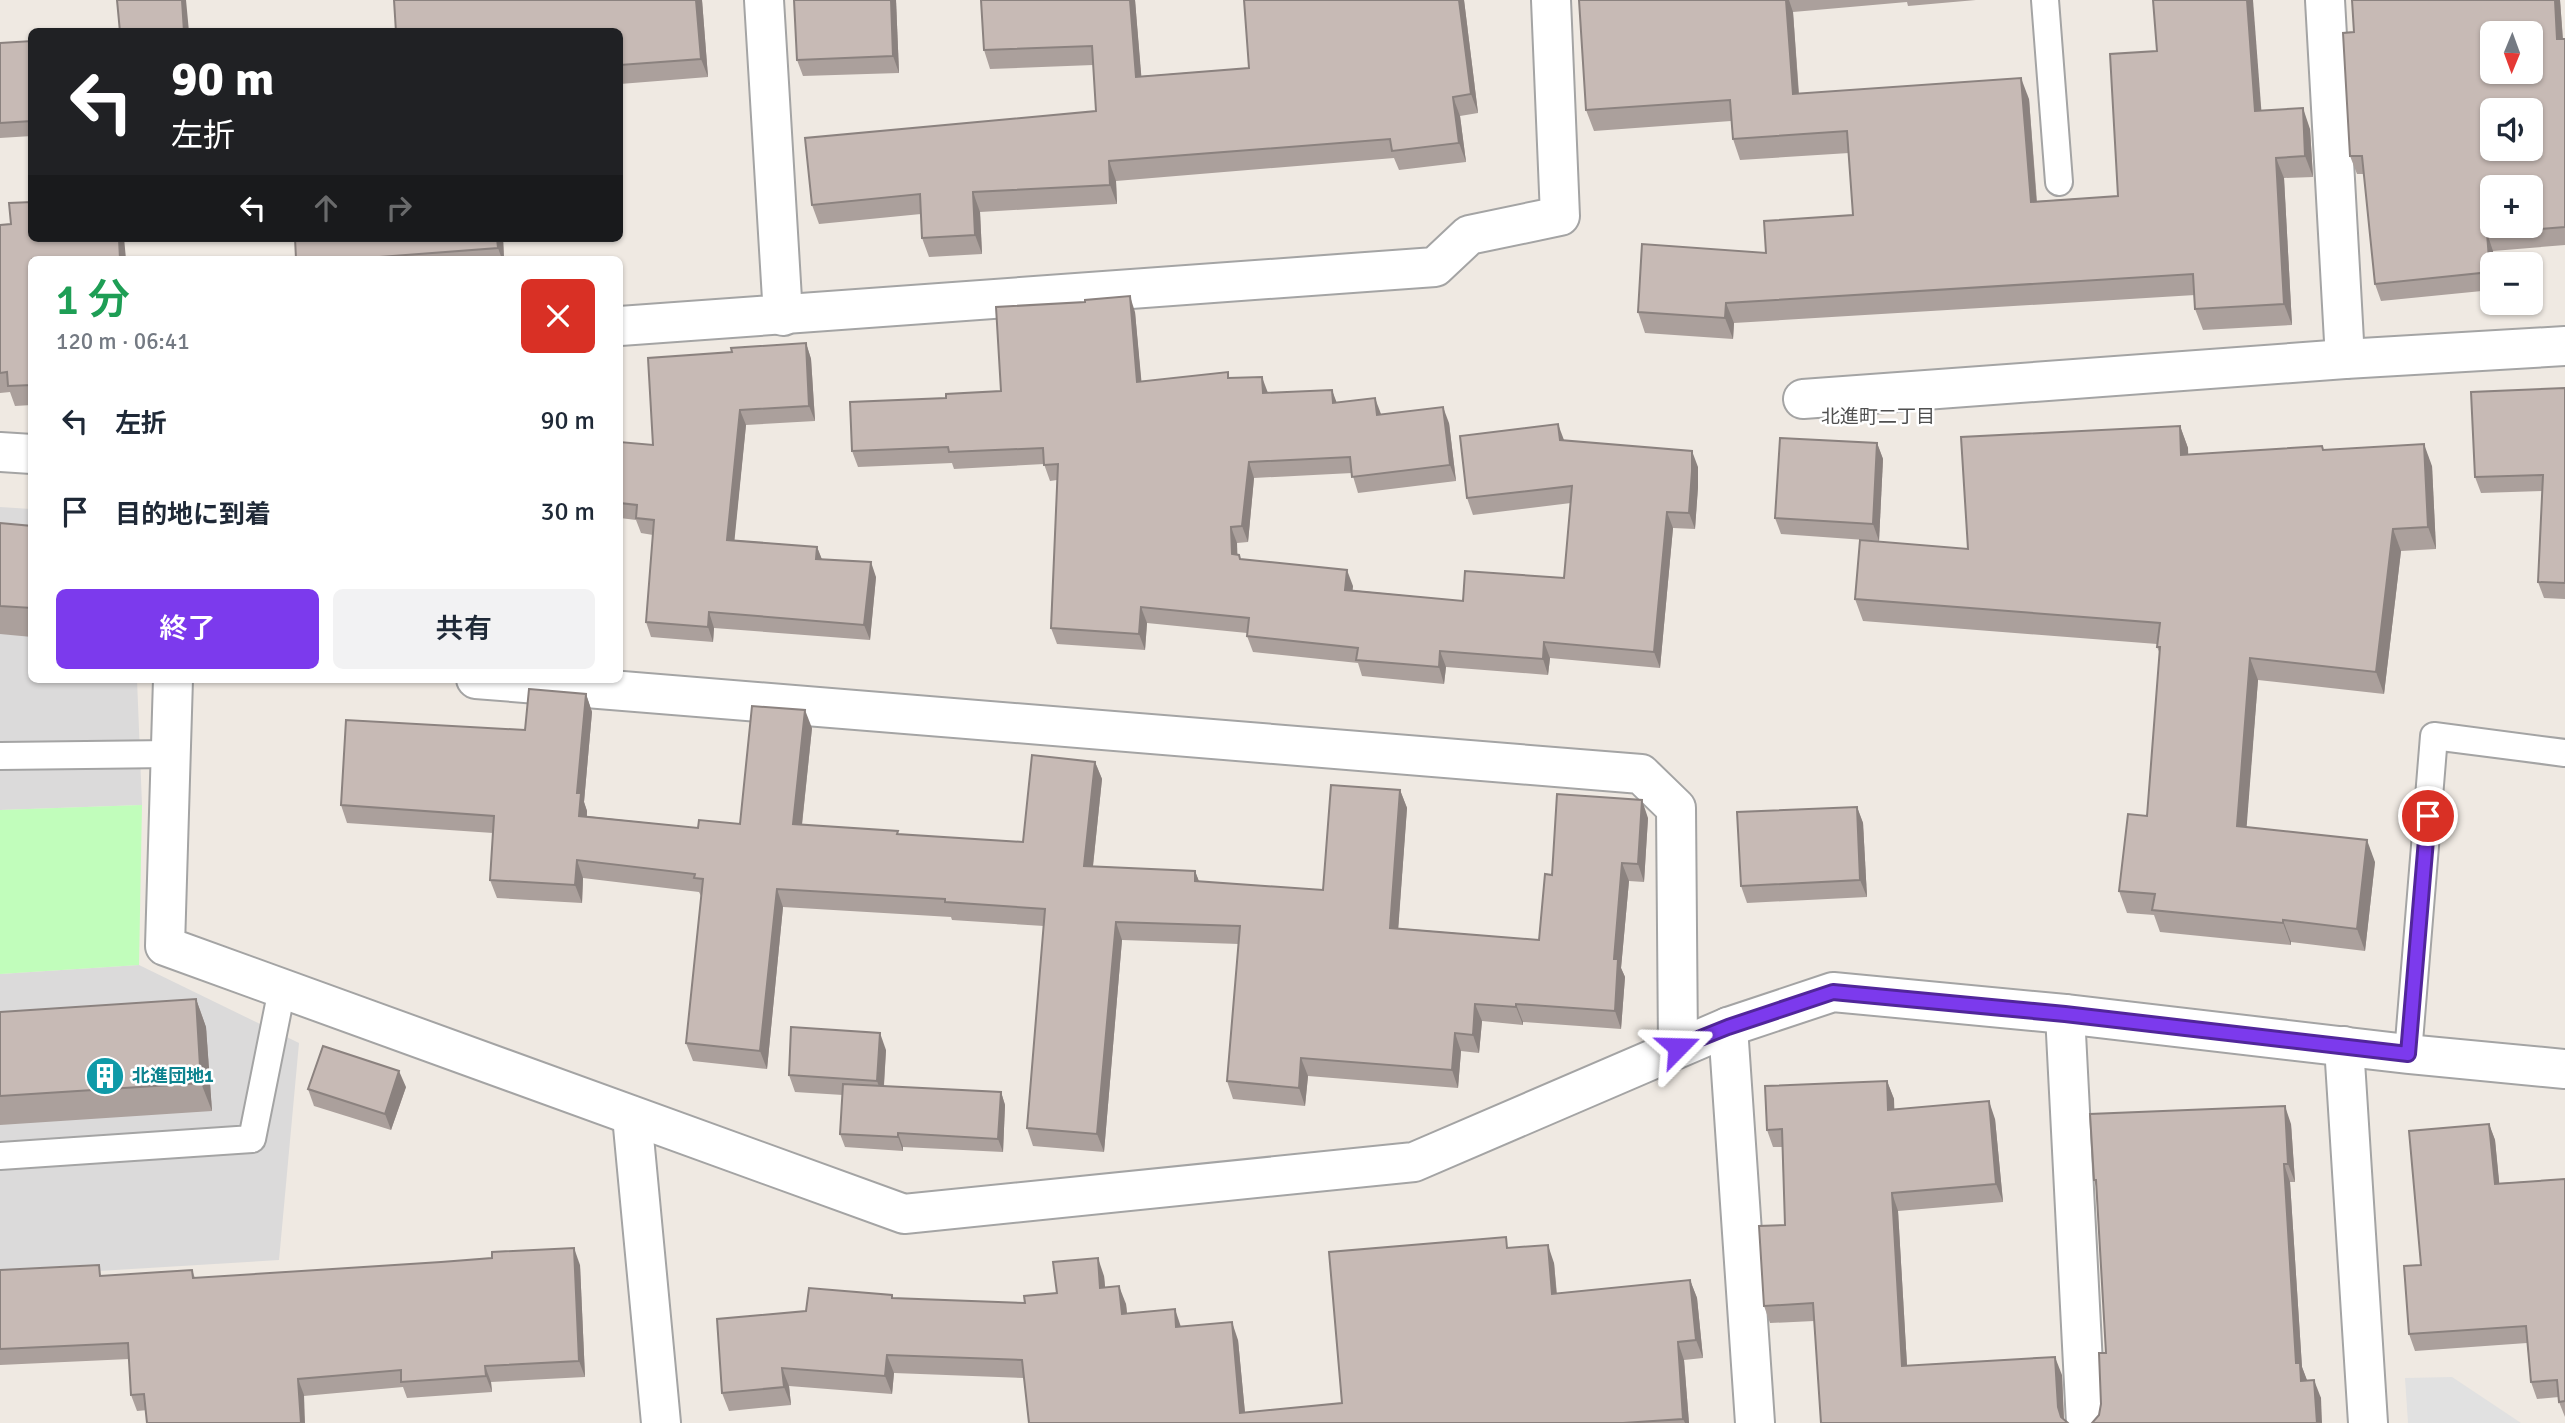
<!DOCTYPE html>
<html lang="ja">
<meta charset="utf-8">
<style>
:root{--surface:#fff;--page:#f2f2f3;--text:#1f2937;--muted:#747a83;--accent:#7c3aed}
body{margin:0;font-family:Signika,"Noto Sans JP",sans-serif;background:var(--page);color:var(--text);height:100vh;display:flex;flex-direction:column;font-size:26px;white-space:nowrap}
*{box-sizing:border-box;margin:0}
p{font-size:23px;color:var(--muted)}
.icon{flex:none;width:38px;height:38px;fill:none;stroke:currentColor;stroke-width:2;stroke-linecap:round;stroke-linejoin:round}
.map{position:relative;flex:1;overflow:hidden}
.sheet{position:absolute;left:28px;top:256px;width:595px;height:427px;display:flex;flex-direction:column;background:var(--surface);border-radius:10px;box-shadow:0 2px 5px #0004}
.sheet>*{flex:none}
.banner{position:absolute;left:28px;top:28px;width:595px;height:214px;border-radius:10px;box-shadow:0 2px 5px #0004;background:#202124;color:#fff;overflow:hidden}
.needle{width:46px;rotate:181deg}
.controls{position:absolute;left:2480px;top:21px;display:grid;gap:14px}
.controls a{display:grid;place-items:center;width:63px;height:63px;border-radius:10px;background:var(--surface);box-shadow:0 2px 5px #0004;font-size:35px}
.pin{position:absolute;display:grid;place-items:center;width:60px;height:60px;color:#fff;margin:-30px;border:4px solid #fff;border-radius:50%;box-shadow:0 2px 7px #0007}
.me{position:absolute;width:77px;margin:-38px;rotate:68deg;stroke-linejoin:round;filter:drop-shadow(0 0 5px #0008)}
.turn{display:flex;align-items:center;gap:24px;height:147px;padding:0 28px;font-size:32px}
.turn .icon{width:91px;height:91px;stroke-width:2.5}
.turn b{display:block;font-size:49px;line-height:60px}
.lanes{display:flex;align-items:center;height:66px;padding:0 28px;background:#0003;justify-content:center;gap:35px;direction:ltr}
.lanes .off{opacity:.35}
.round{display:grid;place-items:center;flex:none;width:74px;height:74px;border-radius:10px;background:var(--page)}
.head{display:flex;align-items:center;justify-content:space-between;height:119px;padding:0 28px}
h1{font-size:42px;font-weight:600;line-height:52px;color:#1e9e55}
.action{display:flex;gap:14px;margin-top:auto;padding:14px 28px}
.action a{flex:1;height:80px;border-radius:10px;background:var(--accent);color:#fff;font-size:28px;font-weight:600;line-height:80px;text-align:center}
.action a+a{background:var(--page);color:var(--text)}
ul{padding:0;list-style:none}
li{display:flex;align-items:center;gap:21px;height:91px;padding:0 28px}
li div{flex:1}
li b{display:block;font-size:26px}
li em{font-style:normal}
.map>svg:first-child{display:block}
.residential{fill:#dbdada}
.park{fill:#c1fdbb}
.parking{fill:#e1e1e1}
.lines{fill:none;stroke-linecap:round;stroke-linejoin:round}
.lane-casing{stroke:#a4a4a4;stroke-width:30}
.street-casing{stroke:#a4a4a4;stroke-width:42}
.lane{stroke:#fff;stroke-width:26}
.street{stroke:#fff;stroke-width:38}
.wall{fill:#aba09c}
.shaded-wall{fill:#8b827f}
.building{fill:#c7bab5;stroke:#8b827f;stroke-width:2;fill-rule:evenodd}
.route-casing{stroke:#51269a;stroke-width:18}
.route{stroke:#7c3aed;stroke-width:12}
.labels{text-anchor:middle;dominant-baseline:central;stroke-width:5;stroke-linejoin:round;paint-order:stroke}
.culture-label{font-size:18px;font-weight:bold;fill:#0d838f;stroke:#fff;text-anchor:start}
.neighbourhood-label{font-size:19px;fill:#505050;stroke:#fff}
</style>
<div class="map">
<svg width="2565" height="1423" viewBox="0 0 2565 1423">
<rect width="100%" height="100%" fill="#efe9e2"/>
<!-- residential -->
<g class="residential">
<path d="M0,507L31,509L32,679H137L142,805L0,810Z"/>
<path d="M139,965L299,1043L279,1260L0,1277V974Z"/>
</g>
<!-- park -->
<path class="park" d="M142,805L139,965L0,974V810Z"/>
<!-- parking -->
<path class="parking" d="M2452,1377L2521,1423H2408L2405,1378Z"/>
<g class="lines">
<!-- lane casing -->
<g class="lane-casing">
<g id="lane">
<path d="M2045,0L2059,182"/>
<path d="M0,756L171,754"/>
<path d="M2408,1054L2434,736L2565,753"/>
<path d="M0,1156L252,1139L282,989"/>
</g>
</g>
<!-- street casing -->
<g class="street-casing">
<g id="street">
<path d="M764,0L783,316"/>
<path d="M2325,0L2345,359"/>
<path d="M620,326L1435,267L1469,235L1560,216L1551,0"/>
<path d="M1803,399L2345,359L2565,346"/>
<path d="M0,452L32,454"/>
<path d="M173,679L165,946L904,1214L1414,1162L1728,1027L1833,992L2065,1014L2408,1054L2565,1069"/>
<path d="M476,679L1641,774L1676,808L1678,1047"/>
<path d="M2065,1014L2086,1423"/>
<path d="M1728,1027L1755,1423"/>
<path d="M2344,1046L2368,1423"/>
<path d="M632,1116L661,1423"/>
</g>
</g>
<!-- lane -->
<use href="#lane" class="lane"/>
<!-- street -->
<use href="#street" class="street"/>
</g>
<!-- wall -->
<g class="wall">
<path d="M394,0H702L708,77L620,84V32Z"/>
<path d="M794,0H896L899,73L803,76L797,60Z"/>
<path d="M981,0H1135L1141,76L1249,68L1464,0L1478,113L1460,116L1466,162L1399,170L1394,158L1116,181L1117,204L980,212L982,254L929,257L922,238L921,214L819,224L812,205L1096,111L1093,65L990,69L984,50Z"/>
<path d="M1579,0H1976L1908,6L1907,2L1793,12L1799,93L2029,99L2037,201L2118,196L2261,110L2310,129L2313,177L2284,178L2292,325L2203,330L2195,309V295L1734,323L1733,339L1645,333L1638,312L1766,253L1853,215L1849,153L1740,160L1733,139L1731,121L1594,131L1586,110Z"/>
<path d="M2352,0H2560L2563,39H2565V245L2493,251L2494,264H2492V290L2381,301L2375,284L2364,174H2357L2350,156L2354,32Z"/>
<path d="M32,41V136L0,138V43Z"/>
<path d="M0,225L32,259V405L15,406L10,392L0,393Z"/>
<path d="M503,238L504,259H296Z"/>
<path d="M1135,312L1141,381L1230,378L1268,393L1332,390L1336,403L1381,414L1449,423L1456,481L1358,493L1352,473L1254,478L1248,542L1237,543V554L1241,559L1353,586L1352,590L1463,601L1564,578L1571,503L1473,515L1467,498L1564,441L1698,467V487L1695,529L1673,528L1660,668L1550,658L1548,675L1446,667L1444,684L1362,676L1358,663L1253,652L1247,636V633L1147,623L1145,650L1057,644L1051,628L1057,480L1050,481L1044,464L954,469L952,463L858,467L852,451L946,398L1001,391Z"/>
<path d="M806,343L811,359L815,421L746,425L734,540L817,547L822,560L876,577L870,640L714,628L713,642L651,637L646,622L653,535L641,533L636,520L620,518V442L653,445L732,352Z"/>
<path d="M2565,388V599L2544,598L2538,582L2542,491L2481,493L2475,477Z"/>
<path d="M2180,426L2188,448V454L2324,450L2432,466L2436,549L2401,551L2384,694L2258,680L2246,827L2375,862L2365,951L2291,942V945L2160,932L2154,915L2127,913L2119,891L2147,816L2160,654L2157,647V644L1863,621L1855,599L1968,549Z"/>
<path d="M1877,443L1883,459L1879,541L1781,534L1775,518Z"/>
<path d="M0,523L32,526V637L0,634Z"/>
<path d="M586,694L592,712L584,802L587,811V816L698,828L740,824L812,728L802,825L899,834L1023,842L1095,762L1102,779L1093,866L1195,871L1199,882L1323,890L1400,790L1407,808L1398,928L1539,940L1552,875L1648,818L1644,882L1629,881L1621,968L1625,977L1621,1029L1523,1022V1025L1482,1021L1479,1053L1461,1051L1458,1088L1308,1076L1305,1106L1233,1099L1227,1081L1239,944L1122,940L1104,1152L1033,1146L1027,1128L1044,926L952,920L951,917L783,907L767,1069L693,1061L686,1043L701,896L699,892L583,878L582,903L497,898L490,880L493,833L347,823L341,805L525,730Z"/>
<path d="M1857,807L1863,823L1867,897L1747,903L1741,886Z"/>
<path d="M196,999L206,1027L212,1111L0,1125V1012Z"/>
<path d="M886,1050L884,1086L1001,1092L1005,1105L1003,1152L903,1147V1151L845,1147L840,1134L843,1095L795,1092L789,1075Z"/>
<path d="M1887,1081L1894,1099V1110L1995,1119L2003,1202L1898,1211L1907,1365L2062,1375L2064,1420L1821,1423L1814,1321L1770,1323L1764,1306L1785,1225L1782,1147H1773L1767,1130Z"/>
<path d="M406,1087L391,1130L314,1106L308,1089Z"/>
<path d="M2291,1124L2295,1182H2290L2302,1367L2307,1381L2321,1398L2099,1415L2101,1404L2106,1353L2096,1186L2094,1180Z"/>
<path d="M2489,1124L2495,1140L2499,1183L2565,1179V1417L2559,1402V1397L2537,1399L2531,1382L2527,1343L2415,1351L2409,1334L2421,1265Z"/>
<path d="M1510,1247L1554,1263L1557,1294L1690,1280L1697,1298L1703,1358L1684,1360L1689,1423H1029L1024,1378L894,1373L892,1394L789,1386L791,1405L729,1411L722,1393L806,1311L893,1298L1025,1303L1104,1276L1105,1288L1126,1304L1127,1314L1238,1340L1245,1413L1342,1403Z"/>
<path d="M580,1265L585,1377L491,1382L492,1392L407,1398L403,1387L137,1411L131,1395L129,1359L0,1365V1270L103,1276L192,1270L195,1278Z"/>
</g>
<!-- shaded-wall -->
<g class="shaded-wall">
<path d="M182,0H186L189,32H184Z"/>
<path d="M696,0H702L708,77L701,59Z"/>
<path d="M891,0H896L899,73L893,56Z"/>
<path d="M1130,0H1135L1143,96L1136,77Z"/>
<path d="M1459,0H1464L1478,113L1471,94Z"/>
<path d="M1786,0H1789L1793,12L1800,114L1793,94Z"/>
<path d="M2247,0H2253L2263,132L2255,111Z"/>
<path d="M2555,0H2560L2564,57L2557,39Z"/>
<path d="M2021,78L2029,99L2038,222L2031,202Z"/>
<path d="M1453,97L1460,116L1466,162L1459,143Z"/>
<path d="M2303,108L2310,129L2313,177L2305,156Z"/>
<path d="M2276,158L2284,178L2292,325L2284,304Z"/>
<path d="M1109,161L1116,181L1117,204L1110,185Z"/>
<path d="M973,192L980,212L982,254L975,235Z"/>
<path d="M2487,233L2493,251L2494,264H2492V276L2490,272Z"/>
<path d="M119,238H124L126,259H120Z"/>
<path d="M497,238H503L504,259H502L498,248Z"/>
<path d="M1130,296L1135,312L1143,398L1137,382Z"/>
<path d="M1726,303L1734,323L1733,339L1725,318Z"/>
<path d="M806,343L811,359L815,421L809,406Z"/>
<path d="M1262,377L1268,393H1263Z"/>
<path d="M1332,390L1338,406L1333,403Z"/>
<path d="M1375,398L1381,414L1383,431L1377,415Z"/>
<path d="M1443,407L1449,423L1456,481L1450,465Z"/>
<path d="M740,410L746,425L733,555L727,540Z"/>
<path d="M1558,424L1564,440H1560Z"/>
<path d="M2180,426L2188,448L2189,477L2181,455Z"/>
<path d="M1877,443L1883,459L1879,541L1873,524Z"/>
<path d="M2424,444L2432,466L2436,549L2428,527Z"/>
<path d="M1692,451L1698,467V487L1695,529L1689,513Z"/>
<path d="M1249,462L1254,478L1248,542L1242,526Z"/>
<path d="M1667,512L1673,528L1660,668L1654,652Z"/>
<path d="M1231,527L1237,543L1238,570L1232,554Z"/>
<path d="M2393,529L2401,551L2384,694L2376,672Z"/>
<path d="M817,547L823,562L816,559Z"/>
<path d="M871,562L876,577L870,640L864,625Z"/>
<path d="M1347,570L1353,586L1351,606L1345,590Z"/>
<path d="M1141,607L1147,623L1145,650L1139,634Z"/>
<path d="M709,612L714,628L713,642L708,627Z"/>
<path d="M1544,642L1550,658L1548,675L1543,659Z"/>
<path d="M1440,651L1446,667L1444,684L1439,667Z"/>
<path d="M2250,658L2258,680L2245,848L2237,826Z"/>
<path d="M586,694L592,712L584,802L587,811L586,834L579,816L577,793Z"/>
<path d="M805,710L812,728L800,842L793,824Z"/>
<path d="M1095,762L1102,779L1091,884L1084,866Z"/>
<path d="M1400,790L1407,808L1397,946L1390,928Z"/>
<path d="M1642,800L1648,818L1644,882L1638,864Z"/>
<path d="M1857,807L1863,823L1867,897L1860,880Z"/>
<path d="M2367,840L2375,862L2365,951L2357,929Z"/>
<path d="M577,860L583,878L582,903L575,885Z"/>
<path d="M1622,863L1629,881L1621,968L1625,977L1621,1029L1615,1011L1614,959Z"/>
<path d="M1195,871L1202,889L1195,881Z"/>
<path d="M777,889L783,907L767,1069L760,1051Z"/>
<path d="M2283,920L2291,942V945L2283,923Z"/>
<path d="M1116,922L1122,940L1104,1152L1097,1134Z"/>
<path d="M196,999L206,1027L212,1111L201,1083Z"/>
<path d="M1475,1004L1482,1021L1479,1053L1473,1035Z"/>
<path d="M1516,1004L1523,1022V1025L1516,1007Z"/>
<path d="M880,1033L886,1050L883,1098L877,1081Z"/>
<path d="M1455,1033L1461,1051L1458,1088L1452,1070Z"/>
<path d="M1301,1058L1308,1076L1305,1106L1299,1088Z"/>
<path d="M399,1071L406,1087L391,1130L385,1114Z"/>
<path d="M1887,1081L1894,1099L1895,1128L1888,1110Z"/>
<path d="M1001,1092L1005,1105L1003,1152L998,1139Z"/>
<path d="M1989,1101L1995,1119L2003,1202L1996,1184Z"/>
<path d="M2285,1106L2291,1124L2295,1182L2288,1164Z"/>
<path d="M2489,1124L2495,1140L2501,1200L2495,1184Z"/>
<path d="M898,1133L903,1147V1151L898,1137Z"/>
<path d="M2284,1164L2290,1182L2302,1367L2307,1380L2301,1381L2296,1363Z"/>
<path d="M1892,1193L1898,1211L1908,1383L1902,1366Z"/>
<path d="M1548,1245L1554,1263L1558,1312L1552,1294Z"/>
<path d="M574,1248L580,1265L585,1377L579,1361Z"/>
<path d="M1098,1258L1104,1276L1107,1306L1100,1288Z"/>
<path d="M1690,1280L1697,1298L1703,1358L1696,1340Z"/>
<path d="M1119,1286L1126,1304L1129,1332L1122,1314Z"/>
<path d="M1175,1309L1181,1327H1176Z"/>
<path d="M1232,1322L1238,1340L1246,1423L1240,1413Z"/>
<path d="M1678,1342L1684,1360L1689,1423H1685L1683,1419Z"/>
<path d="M887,1355L894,1373L892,1394L885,1376Z"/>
<path d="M2055,1357L2062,1375L2064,1423L2058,1407Z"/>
<path d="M485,1366L491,1382L492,1392L486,1376Z"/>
<path d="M782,1368L789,1386L791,1405L784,1387Z"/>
<path d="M298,1379L304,1395L305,1423H301Z"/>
<path d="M2314,1380L2321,1398L2322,1423H2317Z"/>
</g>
<!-- building -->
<g class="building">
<path d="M117,0H182L184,32H120Z"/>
<path d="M394,0H696L701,59L620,65V32H396Z"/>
<path d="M794,0H891L893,56L797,60Z"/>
<path d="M981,0H1130L1136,77L1249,68L1244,0H1459L1471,94L1453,97L1459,143L1392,151L1390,139L1109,161L1110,185L973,192L975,235L922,238L920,194L812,205L805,138L1096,111L1092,46L984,50Z"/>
<path d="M1579,0H1786L1793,94L2021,78L2031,202L2118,196L2110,54L2157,51L2153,0H2247L2255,111L2303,108L2305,156L2276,158L2284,304L2195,309L2193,274L1726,303L1725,318L1638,312L1642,244L1766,253L1764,221L1853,215L1847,131L1733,139L1730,100L1586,110Z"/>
<path d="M2352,0H2555L2557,39H2565V227L2487,233L2490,272L2375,284L2362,156H2350L2343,33L2354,32ZM2492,33H2530V72H2492ZM2492,110H2530V149H2492ZM2492,187H2530V226H2492Z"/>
<path d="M32,41V121L0,123V43Z"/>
<path d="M32,202V238H119L120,259H32V385L8,386L7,372L0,373V225L11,224L9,203Z"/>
<path d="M295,238H497L498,248L353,259H327V258L296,259Z"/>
<path d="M1130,296L1137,382L1228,372V378L1262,377L1263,393L1332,390L1333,403L1375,398L1377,415L1443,407L1450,465L1352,477L1350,457L1249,462L1242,526L1231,527L1232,554L1239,555L1240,559L1347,570L1345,590L1463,601L1465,571L1564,578L1572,486L1467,498L1460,436L1558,424L1560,440L1692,451V471L1689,513L1667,512L1654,652L1544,642L1543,659L1440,651L1439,667L1356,660L1358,648L1247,636L1249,618L1141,607L1139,634L1051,628L1058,464L1044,465L1043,448L949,452L948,447L852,451L850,402L946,398V394L1001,391L996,307L1085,302V300Z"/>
<path d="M806,343L809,406L740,410L727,540L817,547L816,559L871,562L864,625L709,612L708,627L646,622L654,520L636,518L637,505L620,503V442L653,445L648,358L732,352L731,348Z"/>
<path d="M2565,388V583L2538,582L2543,475L2475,477L2471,392Z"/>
<path d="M2180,426L2181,455L2322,446L2323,450L2424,444L2428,527L2393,529L2376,672L2250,658L2237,826L2367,840L2357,929L2283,920V923L2152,910L2155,894L2119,891L2128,814L2147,816L2160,647H2157L2160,623L1855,599L1860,540L1968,549L1961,437Z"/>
<path d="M1780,438L1877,443L1873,524L1775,518Z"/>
<path d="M0,523L32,526V608L0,606Z"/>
<path d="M529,689L586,694L577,793H581L579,816L698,828L699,820L740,824L752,706L805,710L793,824L898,831L897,834L1023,842L1032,755L1095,762L1084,866L1195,871V881L1323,890L1331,785L1400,790L1390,928L1539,940L1545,874L1552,875L1557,794L1642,800L1638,864L1622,863L1614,959H1618L1615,1011L1516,1004V1007L1475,1004L1473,1035L1455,1033L1452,1070L1301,1058L1299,1088L1227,1081L1240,926L1116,922L1097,1134L1027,1128L1045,909L945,902V899L777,889L760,1051L686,1043L703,879L694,878L695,874L577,860L575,885L490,880L494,816L341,805L346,720L525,730Z"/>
<path d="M1857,807L1860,880L1741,886L1737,812Z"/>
<path d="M196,999L201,1083L0,1096V1012Z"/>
<path d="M791,1027L880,1033L877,1081L789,1075Z"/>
<path d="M323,1046L399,1071L385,1114L308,1089Z"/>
<path d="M1887,1081L1888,1110L1989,1101L1996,1184L1892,1193L1902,1366L2055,1357L2058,1407L2061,1417L2068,1423H1821L1813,1303L1764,1306L1759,1226L1785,1225L1782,1129L1767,1130L1765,1086Z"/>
<path d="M843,1084L1001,1092L998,1139L898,1133V1137L840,1134Z"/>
<path d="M2285,1106L2288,1164H2284L2296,1363H2300L2301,1381L2314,1380L2317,1423H2092L2099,1415L2101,1404L2099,1353H2106L2096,1180H2094L2090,1114Z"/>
<path d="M2489,1124L2495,1184L2565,1179V1401L2559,1402L2557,1380L2531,1382L2526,1326L2409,1334L2404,1266L2421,1265L2409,1131Z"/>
<path d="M1506,1237L1507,1248L1548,1245L1552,1294L1690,1280L1696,1340L1678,1342L1683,1419L1623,1423H1029L1022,1360L887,1355L885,1376L782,1368L784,1387L722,1393L717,1319L806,1311L809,1288L892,1295V1298L1025,1303L1024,1296L1057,1293L1053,1262L1098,1258L1100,1288L1119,1286L1122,1314L1175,1309L1176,1327L1232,1322L1240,1413L1342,1403L1329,1252Z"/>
<path d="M574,1248L579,1361L485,1366L486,1376L401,1382V1370L298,1379L301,1423H147L144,1394L131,1395L128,1343L0,1349V1270L99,1265L100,1276L192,1270L193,1278L441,1262L492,1258V1252Z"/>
</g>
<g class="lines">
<!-- route casing -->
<g class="route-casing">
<path id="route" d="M1678,1047L1728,1027L1833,992L2065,1014L2408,1054L2428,816"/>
</g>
<!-- route -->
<use href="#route" class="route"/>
</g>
<!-- icons -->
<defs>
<g id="building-disc" transform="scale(2.0125)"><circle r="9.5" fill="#0f9aa8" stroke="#fff"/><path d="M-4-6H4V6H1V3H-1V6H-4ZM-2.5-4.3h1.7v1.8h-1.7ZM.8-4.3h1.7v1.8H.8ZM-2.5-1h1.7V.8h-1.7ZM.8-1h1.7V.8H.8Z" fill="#fff"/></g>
</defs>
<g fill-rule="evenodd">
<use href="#building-disc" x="105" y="1076"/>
</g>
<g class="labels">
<!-- culture labels -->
<g class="culture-label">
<text x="132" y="1076">北進団地1</text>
</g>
<!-- neighbourhood labels -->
<g class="neighbourhood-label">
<text x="1878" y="417">北進町二丁目</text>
</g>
</g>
</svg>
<div class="controls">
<a><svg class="needle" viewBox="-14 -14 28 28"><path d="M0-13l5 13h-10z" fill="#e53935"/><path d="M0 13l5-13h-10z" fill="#747a83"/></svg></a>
<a><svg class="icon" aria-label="sound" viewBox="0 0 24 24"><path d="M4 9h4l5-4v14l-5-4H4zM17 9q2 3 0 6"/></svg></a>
<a>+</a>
<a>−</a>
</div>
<div class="pin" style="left:2428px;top:816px;background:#d93025"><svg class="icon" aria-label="arrive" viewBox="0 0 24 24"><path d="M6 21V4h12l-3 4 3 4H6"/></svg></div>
<svg class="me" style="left:1678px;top:1047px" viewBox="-20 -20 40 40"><path d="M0-17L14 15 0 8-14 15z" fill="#7c3aed" stroke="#fff" stroke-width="4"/></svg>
<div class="banner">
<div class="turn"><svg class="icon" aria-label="left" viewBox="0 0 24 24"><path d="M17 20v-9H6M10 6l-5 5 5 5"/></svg><div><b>90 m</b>左折</div></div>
<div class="lanes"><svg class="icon" aria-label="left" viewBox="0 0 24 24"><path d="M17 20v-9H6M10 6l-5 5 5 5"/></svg><svg class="icon off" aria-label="ahead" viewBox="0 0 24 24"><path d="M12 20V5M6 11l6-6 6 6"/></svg><svg class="icon off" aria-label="right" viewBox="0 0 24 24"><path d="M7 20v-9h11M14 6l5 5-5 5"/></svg></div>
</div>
<section class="sheet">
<div class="head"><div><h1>1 分</h1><p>120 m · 06:41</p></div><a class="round" style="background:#d93025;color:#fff"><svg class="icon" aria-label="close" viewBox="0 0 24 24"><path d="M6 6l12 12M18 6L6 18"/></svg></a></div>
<ul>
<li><svg class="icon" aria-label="left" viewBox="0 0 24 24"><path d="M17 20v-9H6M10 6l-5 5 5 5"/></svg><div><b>左折</b></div><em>90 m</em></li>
<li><svg class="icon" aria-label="arrive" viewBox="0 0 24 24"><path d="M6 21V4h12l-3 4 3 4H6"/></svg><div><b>目的地に到着</b></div><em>30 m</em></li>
</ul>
<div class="action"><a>終了</a><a>共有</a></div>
</section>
</div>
